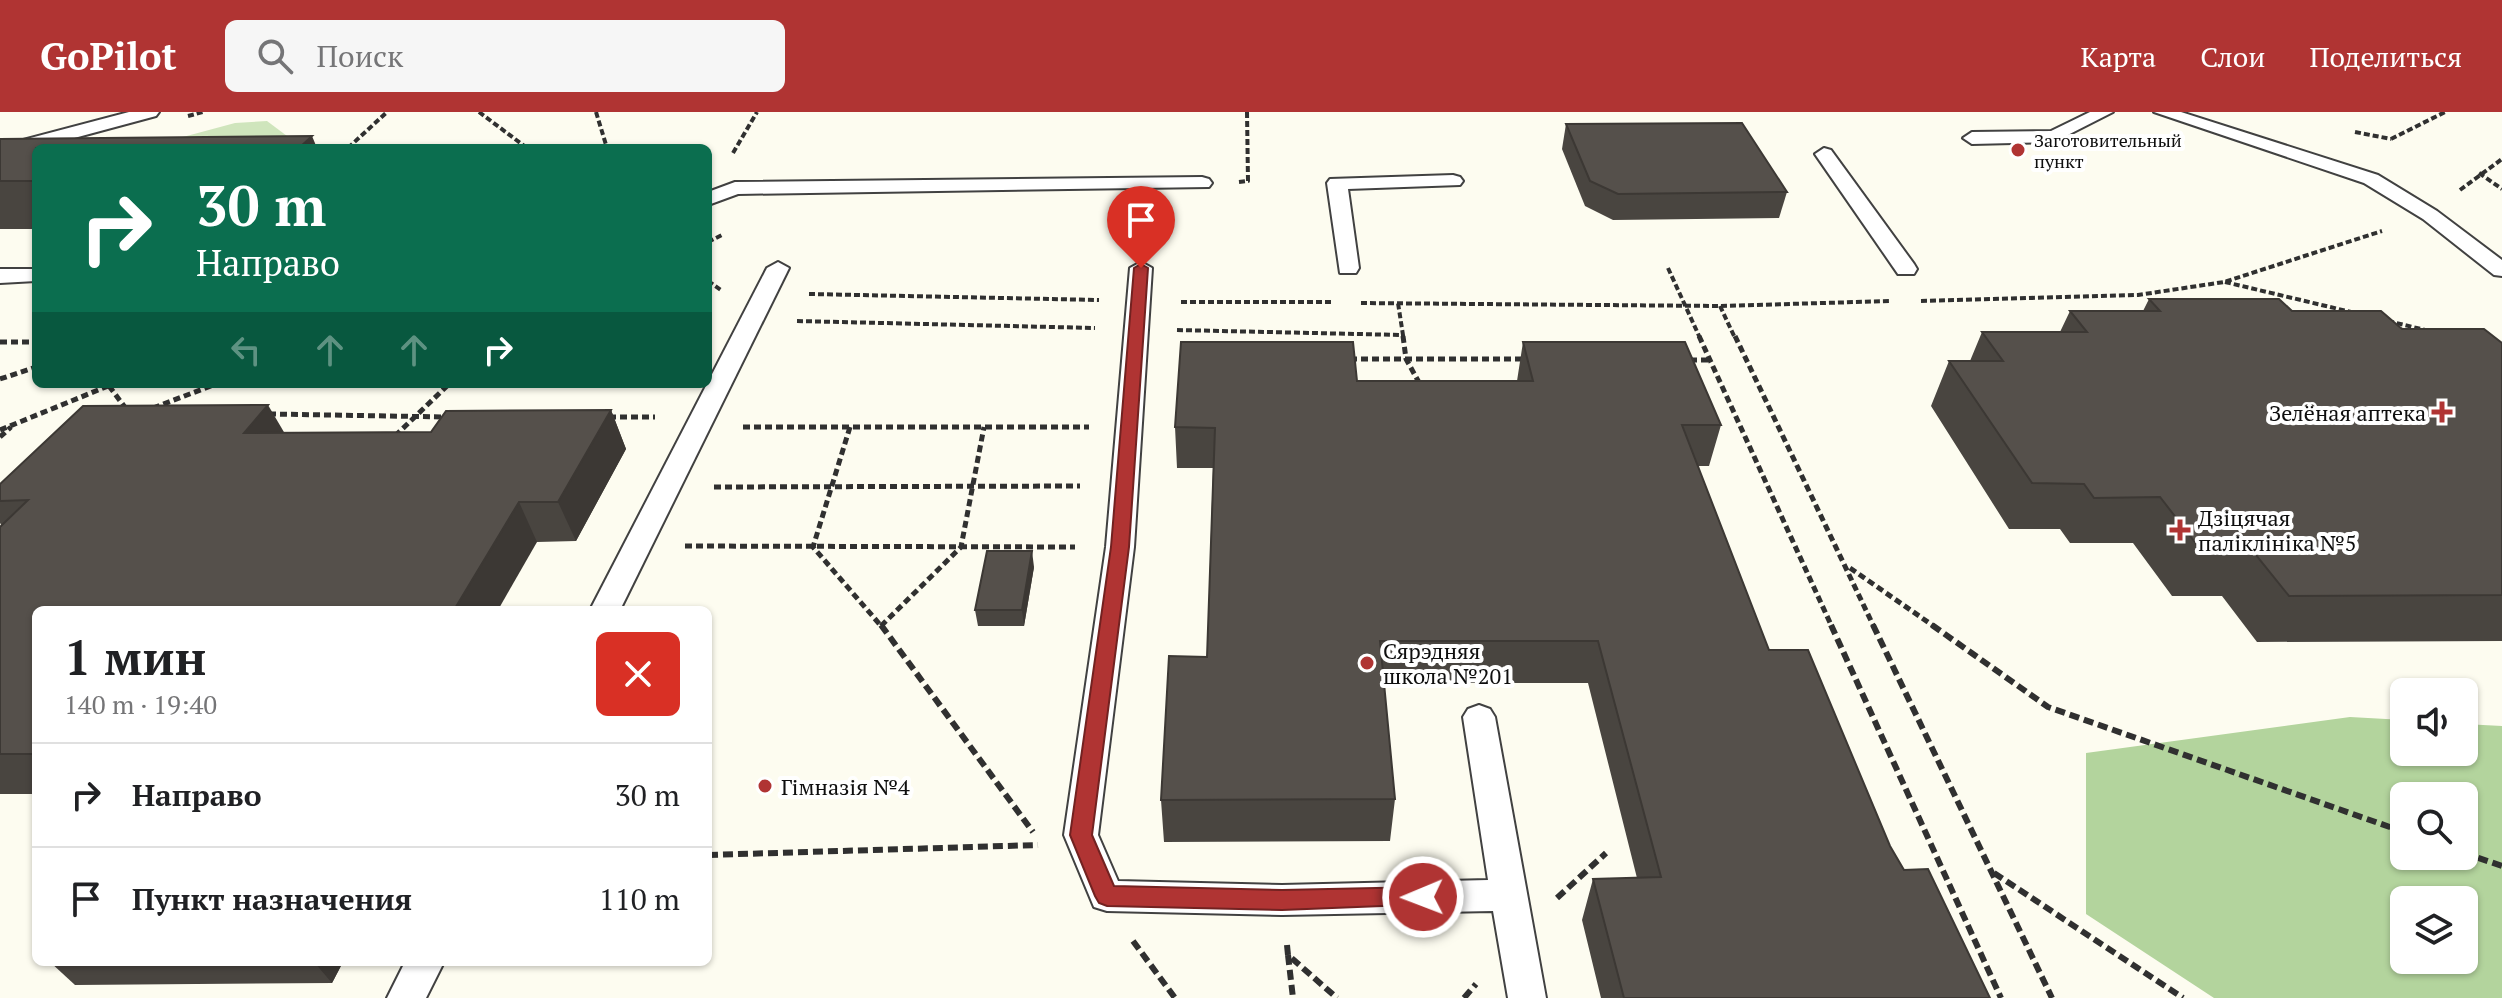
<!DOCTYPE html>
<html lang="ru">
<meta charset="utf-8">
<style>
:root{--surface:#fff;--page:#f6f6f6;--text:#202124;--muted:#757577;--line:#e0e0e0;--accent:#b03433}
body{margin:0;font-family:"PT Serif",serif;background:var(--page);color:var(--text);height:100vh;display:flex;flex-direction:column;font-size:30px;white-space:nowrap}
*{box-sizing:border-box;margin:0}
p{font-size:26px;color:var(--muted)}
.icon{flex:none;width:44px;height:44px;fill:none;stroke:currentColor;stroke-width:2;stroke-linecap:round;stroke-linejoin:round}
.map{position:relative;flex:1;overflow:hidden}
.drawer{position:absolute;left:32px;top:494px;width:680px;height:360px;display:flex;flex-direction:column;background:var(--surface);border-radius:12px;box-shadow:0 2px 6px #0004}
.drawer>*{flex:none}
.top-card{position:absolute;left:32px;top:32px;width:680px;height:244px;border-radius:12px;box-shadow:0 2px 6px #0004;background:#0b6e4f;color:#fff;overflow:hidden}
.tools{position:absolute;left:2390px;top:566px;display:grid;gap:16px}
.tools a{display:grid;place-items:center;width:88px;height:88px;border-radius:12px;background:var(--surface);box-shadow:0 2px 6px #0004;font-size:40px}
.pin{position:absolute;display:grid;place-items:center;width:68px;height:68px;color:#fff;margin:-82px -34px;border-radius:50% 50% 50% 0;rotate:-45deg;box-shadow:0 0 8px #0007}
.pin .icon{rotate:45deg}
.me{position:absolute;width:88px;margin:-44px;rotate:269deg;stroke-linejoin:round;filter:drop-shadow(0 0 6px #0008)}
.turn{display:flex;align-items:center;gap:28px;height:168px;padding:0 32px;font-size:36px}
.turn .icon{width:104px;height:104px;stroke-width:2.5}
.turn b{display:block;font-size:56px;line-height:68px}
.lanes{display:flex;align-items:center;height:76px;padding:0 32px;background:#0003;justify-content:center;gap:40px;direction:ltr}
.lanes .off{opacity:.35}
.round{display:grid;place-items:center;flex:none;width:84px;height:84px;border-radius:12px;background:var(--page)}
.summary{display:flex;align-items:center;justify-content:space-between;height:136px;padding:0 32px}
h1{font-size:48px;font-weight:800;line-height:60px}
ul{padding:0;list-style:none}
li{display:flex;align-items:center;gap:24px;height:104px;padding:0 32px;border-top:2px solid var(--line)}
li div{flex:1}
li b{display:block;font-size:30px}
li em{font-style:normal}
header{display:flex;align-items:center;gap:48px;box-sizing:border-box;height:112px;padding:0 40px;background:var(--accent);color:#fff}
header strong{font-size:38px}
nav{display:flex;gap:44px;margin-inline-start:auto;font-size:28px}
.search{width:560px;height:72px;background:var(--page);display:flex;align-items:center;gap:20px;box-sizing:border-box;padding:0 28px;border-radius:12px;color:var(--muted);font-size:30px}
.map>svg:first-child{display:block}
.green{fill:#cfe5bc}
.forest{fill:#b3d49d;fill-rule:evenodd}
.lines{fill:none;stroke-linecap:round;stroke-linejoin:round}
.lane-casing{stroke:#414141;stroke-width:4}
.path-far2{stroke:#303030;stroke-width:4;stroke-dasharray:6 3;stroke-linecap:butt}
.path-far1{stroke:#303030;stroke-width:5;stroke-dasharray:7 4;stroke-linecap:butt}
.path{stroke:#303030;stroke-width:6;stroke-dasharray:10 5;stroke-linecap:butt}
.lane{fill:#fff;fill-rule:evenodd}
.wall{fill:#494540}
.shaded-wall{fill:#3c3834}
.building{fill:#55504b;stroke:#3c3834;stroke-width:2}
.route{fill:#b03433;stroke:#722221;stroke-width:2}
.poi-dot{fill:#b03433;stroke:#fff;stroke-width:3}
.labels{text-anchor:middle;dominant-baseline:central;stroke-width:8;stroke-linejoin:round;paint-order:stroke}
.far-poi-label{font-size:18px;fill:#0e0e0e;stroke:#fff;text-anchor:start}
.poi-label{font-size:22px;fill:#0e0e0e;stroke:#fff;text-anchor:start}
</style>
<header>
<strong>GoPilot</strong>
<div class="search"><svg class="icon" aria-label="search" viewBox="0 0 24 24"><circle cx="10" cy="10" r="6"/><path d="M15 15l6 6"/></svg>Поиск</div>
<nav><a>Карта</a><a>Слои</a><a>Поделиться</a></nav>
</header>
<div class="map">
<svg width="2502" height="886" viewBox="0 0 2502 886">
<rect width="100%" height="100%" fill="#fdfcf0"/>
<!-- green -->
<path class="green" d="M267,9L303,36H142L235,11Z"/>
<!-- forest -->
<path class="forest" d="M2350,605L2404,608V640H2464V612L2502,614V886H2214L2086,802V641ZM2404,684H2464V744H2404ZM2404,788H2464V848H2404Z"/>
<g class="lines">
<!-- lane casing -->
<g class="lane-casing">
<g id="lane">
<path d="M129,0H159L156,4L0,46V34Z"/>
<path d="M2090,0H2113L2054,30L1972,32L1963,26L1972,20L2051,19Z"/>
<path d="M2154,0H2181L2378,63L2437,99L2502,148V164L2494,163L2423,107L2364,71Z"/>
<path d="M1824,36L1831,38L1914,152L1917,157L1914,162H1898L1815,42Z"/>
<path d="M1453,63L1460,65L1463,69L1460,73L1348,77L1359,156L1356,161H1340L1327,71L1330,67Z"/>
<path d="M1202,65L1209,67L1212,71L1209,75L738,82L708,93V80L735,70Z"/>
<path d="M778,150L789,156L620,498H590L767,156Z"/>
<path d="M1141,150L1152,156L1134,435L1098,723L1118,769L1282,773L1488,768L1463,605L1468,597L1479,593L1490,597L1495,605L1546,886H1508L1493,799L1282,803L1107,799L1094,795L1064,723L1106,435L1130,156Z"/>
<path d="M0,157H36V169L0,171Z"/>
<path d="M405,850H444L426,886H387Z"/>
</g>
</g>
<!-- path-far2 -->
<g class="path-far2">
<path d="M479,0L527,36"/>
<path d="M596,0L607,36"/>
<path d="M188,4L203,0"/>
<path d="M2355,20L2391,27"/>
<path d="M2391,27L2445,0"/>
<path d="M348,36L387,0"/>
<path d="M733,41L757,0"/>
<path d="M2479,61L2502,77"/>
<path d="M1239,70L1248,69L1247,0"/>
<path d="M2460,78L2502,47"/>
<path d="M708,130L724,122"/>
<path d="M1668,156L1700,226"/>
<path d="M708,169L721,178"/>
<path d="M2225,170L2351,200"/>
<path d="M809,182L1099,188"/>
<path d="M1921,189L2138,183L2224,170L2382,119"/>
<path d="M1181,190H1331"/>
<path d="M1361,191L1720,194L1891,189"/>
<path d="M1720,194L1735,226"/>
<path d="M797,209L1095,216"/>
<path d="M2388,209L2425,218"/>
<path d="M1177,218L1403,223L1398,191"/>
<path d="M1403,223V226"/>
</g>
<!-- path-far1 -->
<g class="path-far1">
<path d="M1403,224L1406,247L1421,274"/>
<path d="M1699,224L1832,515"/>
<path d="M1735,224L1874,515"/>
<path d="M0,230H36"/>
<path d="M1350,247H1524"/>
<path d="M1690,248H1709"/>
<path d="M0,267L36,255"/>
<path d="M109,274L127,298"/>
<path d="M153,296L216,272"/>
<path d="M269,302L447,305"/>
<path d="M609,305H655"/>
<path d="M743,315H1089"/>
<path d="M850,315L813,435L882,515"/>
<path d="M0,318L113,272"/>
<path d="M395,324L449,272"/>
<path d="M0,325L11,315"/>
<path d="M714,375L1080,374"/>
<path d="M685,434L1075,435"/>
<path d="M1850,456L1935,515"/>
<path d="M881,514L961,435L984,315"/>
</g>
<!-- path -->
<g class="path">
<path d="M881,513L1033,720"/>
<path d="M1831,513L2001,886"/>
<path d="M1873,513L2052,886"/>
<path d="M1932,513L2048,595L2404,720"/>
<path d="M2464,741L2502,754"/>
<path d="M708,743L1038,733"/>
<path d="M1994,761L2183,886"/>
<path d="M1557,786L1606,741"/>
<path d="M1133,829L1175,886"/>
<path d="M1287,833L1288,843L1337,886"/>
<path d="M1288,843L1293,886"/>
<path d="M1464,886L1476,872"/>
</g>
<!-- lane -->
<use href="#lane" class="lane"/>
</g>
<!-- wall -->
<g class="wall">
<path d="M1566,12L1787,80L1779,106L1613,108L1585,94L1562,37Z"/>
<path d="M0,27L36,36V117H0Z"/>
<path d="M2149,187L2292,199L2502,231V529L2257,530L2222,484H2172L2133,431H2070L2060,417H2009L1931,294L1949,249H1970L1982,220H2060L2070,199H2143Z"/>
<path d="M1523,230L1721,313L1709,354H1697L1769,538L1890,734L1904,758L1990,886H1601L1582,808L1593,767L1637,766L1588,571H1384L1395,687L1390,729L1164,730L1161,688L1207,545L1213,356H1177L1175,315L1357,269H1517Z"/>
<path d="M611,298L626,337L576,429L537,430L36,498V682H0V415L2,414L0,411V372L284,321L431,320Z"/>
<path d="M1034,455L1024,514H978L975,498Z"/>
<path d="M50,850H343L332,871L75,873Z"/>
</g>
<!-- shaded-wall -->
<g class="shaded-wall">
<path d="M312,24L317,36H299Z"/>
<path d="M268,293L291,332L244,321Z"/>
<path d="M611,298L626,337L576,429L558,390Z"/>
<path d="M519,390L537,430L498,498H454Z"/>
<path d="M1032,439L1034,455L1024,514L1022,498Z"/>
<path d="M314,850H343L332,871Z"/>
</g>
<!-- building -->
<g class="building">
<path d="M1742,11L1787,80L1618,82L1590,69L1566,12Z"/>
<path d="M312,24L299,36H36V69H0V27Z"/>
<path d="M2149,187H2279L2292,199H2381L2402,217H2484L2502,231V483L2289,484L2252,438H2201L2160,385L2094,386L2084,372L2032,371L1949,249H2003L1982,220H2087L2070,199H2160Z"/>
<path d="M1181,230H1353L1357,269H1533L1523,230H1685L1721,313H1682L1769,538H1808L1890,734L1904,758L1928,757L1990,886H1624L1593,767L1661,765L1598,529H1380L1395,687L1161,688L1169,544L1207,545L1215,316L1175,315Z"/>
<path d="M268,293L244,321L431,320L446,299L611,298L558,390H519L454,498H36V642H0V415L28,388L0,389V372L83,294Z"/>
<path d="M987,439H1032L1022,498H975Z"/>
</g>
<!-- route -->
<path class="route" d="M1141,152L1148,156L1129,435L1092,723L1114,774L1282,778L1423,775L1432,778L1435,785L1432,792L1282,798L1107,794L1099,791L1095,784L1070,723L1111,435L1134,156Z"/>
<!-- markers -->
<g class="poi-dot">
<circle cx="2018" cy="38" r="8"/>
<path d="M2438 288h8v8h8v8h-8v8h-8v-8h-8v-8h8z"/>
<path d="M2176 406h8v8h8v8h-8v8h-8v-8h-8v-8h8z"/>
<circle cx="1367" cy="551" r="8"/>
<circle cx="765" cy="674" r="8"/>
</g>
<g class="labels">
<!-- far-poi labels -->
<g class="far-poi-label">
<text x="2034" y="28">Заготовительный<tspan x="2034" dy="21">пункт</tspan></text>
</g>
<!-- poi labels -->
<g class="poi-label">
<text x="2426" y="300" text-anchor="end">Зелёная аптека</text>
<text x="2198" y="405">Дзіцячая<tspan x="2198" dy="25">паліклініка №5</tspan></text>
<text x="1383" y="538">Сярэдняя<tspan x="1383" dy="25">школа №201</tspan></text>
<text x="781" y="674">Гімназія №4</text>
</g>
</g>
</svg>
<div class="tools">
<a><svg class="icon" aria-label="sound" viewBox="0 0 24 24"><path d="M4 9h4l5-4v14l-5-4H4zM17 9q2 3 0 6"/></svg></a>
<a><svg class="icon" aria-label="search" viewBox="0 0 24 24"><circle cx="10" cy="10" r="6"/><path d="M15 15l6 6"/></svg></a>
<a><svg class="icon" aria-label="layers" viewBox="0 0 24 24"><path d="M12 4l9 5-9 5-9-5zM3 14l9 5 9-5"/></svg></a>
</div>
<div class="pin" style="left:1141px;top:156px;background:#d93025"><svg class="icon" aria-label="arrive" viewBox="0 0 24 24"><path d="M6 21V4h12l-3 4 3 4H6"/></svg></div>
<svg class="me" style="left:1423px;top:785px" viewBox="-20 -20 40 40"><circle r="17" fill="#b03433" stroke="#fff" stroke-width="3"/><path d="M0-11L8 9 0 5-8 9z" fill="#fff"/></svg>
<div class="top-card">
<div class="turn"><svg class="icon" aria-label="right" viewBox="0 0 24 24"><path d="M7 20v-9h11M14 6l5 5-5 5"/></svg><div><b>30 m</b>Направо</div></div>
<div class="lanes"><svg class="icon off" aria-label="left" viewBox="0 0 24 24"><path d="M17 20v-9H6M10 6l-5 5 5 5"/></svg><svg class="icon off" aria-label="ahead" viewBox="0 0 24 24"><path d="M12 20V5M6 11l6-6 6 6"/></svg><svg class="icon off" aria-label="ahead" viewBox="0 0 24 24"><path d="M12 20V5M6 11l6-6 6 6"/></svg><svg class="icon" aria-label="right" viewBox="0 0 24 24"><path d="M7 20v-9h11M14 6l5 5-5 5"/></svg></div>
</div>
<section class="drawer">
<div class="summary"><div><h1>1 мин</h1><p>140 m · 19:40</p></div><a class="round" style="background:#d93025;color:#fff"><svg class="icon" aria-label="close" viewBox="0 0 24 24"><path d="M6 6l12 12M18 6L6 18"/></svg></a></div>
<ul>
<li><svg class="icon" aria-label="right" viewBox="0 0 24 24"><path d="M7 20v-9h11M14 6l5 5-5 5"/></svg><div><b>Направо</b></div><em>30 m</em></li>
<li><svg class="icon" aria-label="arrive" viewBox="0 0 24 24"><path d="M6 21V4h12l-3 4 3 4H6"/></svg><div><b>Пункт назначения</b></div><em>110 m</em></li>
</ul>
</section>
</div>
